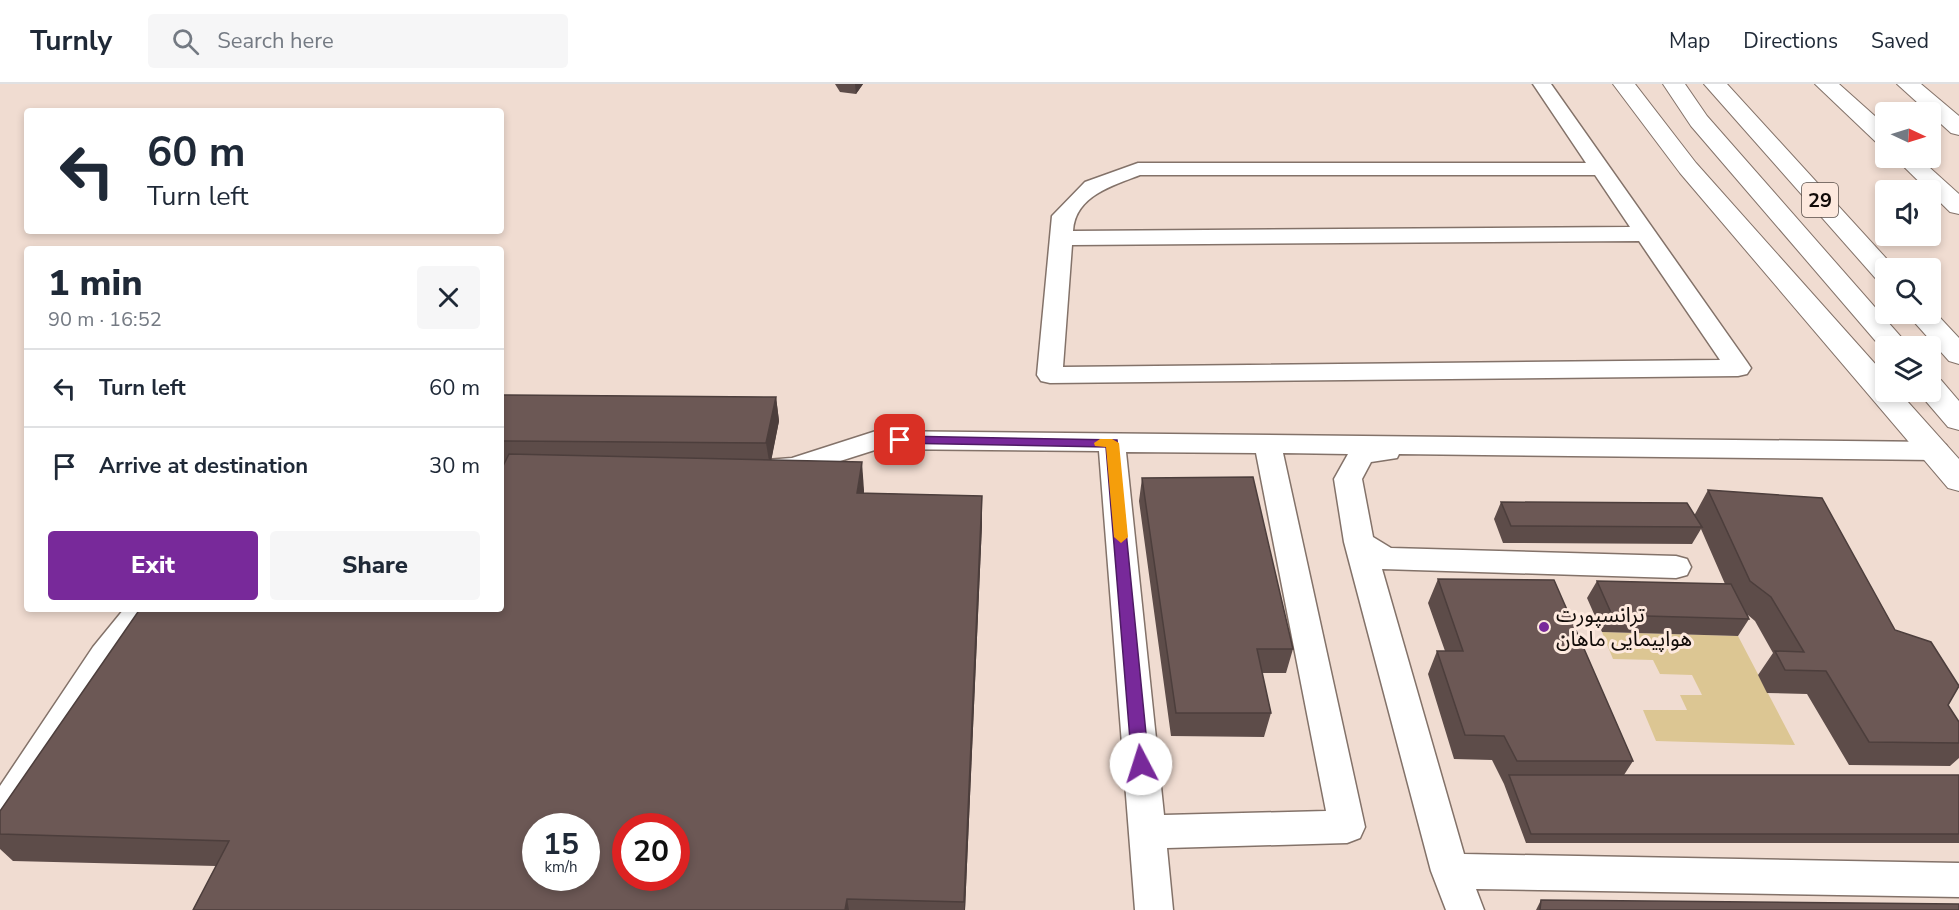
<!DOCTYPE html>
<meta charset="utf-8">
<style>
:root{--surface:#fff;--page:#f6f6f7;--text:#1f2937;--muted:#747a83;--line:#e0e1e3;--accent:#78299a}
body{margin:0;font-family:"Nunito Sans","Noto Sans Arabic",sans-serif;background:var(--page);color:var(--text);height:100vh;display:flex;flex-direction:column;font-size:22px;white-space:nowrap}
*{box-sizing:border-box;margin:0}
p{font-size:20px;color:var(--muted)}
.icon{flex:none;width:33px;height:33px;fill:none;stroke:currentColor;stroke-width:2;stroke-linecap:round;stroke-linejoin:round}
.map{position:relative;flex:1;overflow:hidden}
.drawer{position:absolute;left:24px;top:162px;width:480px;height:366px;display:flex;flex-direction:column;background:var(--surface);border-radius:6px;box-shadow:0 3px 9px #0003}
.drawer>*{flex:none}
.hud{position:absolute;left:24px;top:24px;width:480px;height:126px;border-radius:6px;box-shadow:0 3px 9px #0003;background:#fff;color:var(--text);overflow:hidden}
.needle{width:39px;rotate:94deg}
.tools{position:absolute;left:1875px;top:18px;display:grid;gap:12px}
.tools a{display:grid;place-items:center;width:66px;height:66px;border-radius:6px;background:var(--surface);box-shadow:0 3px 9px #0003;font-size:30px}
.speed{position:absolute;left:522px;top:729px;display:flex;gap:12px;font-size:30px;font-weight:700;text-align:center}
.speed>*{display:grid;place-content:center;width:78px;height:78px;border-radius:50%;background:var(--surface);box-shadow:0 3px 9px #0003;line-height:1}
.speed small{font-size:15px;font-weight:400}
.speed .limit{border:9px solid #d22;background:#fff;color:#111}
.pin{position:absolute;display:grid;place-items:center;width:51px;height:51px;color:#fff;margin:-26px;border-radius:12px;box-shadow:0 3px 9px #0006}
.me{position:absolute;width:66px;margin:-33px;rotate:355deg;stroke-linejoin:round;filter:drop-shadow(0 0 4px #0008)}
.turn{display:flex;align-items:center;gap:21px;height:126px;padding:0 24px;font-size:27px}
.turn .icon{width:78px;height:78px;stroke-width:2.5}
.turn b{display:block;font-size:42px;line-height:51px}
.round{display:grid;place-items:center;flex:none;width:63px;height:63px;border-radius:6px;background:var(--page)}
.headline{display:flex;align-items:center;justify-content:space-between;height:102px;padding:0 24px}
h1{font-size:36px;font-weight:800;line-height:45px}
.action{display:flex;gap:12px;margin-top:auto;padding:12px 24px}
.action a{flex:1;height:69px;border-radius:6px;background:var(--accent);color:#fff;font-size:24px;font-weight:800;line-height:69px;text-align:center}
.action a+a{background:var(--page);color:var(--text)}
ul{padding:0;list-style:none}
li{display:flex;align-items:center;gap:18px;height:78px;padding:0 24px;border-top:2px solid var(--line)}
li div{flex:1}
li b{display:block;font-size:22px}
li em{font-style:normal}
header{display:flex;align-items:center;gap:36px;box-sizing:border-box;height:84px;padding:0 30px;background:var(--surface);border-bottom:2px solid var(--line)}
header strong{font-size:28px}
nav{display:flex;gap:33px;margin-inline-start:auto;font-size:21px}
.search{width:420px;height:54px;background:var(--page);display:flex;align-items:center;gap:15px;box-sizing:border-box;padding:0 21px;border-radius:6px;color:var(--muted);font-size:22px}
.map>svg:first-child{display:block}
.green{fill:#dcc693}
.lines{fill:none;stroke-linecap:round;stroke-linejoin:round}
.service-casing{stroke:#837269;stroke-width:3}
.trunk-casing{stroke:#837269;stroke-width:2}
.service{fill:#fff;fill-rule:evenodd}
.trunk{fill:#fff;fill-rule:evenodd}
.wall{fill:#5d4c49}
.shaded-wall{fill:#4c3e3c}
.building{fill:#6c5855;stroke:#4c3e3c;stroke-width:1.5;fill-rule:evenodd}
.route{fill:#78299a;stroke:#4e1b64;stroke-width:1.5}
.slow{fill:#f59e0b}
.poi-dot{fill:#78299a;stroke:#fde9de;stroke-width:2}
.labels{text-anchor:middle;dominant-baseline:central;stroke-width:6;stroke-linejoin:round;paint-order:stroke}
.shield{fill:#fde9de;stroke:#584e48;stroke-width:1.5}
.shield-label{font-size:20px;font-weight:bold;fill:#110b08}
.poi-label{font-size:21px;fill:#110b08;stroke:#fde9de;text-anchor:start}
</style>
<header>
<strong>Turnly</strong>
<div class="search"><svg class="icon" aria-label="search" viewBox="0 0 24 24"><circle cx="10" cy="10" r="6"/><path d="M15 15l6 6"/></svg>Search here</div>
<nav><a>Map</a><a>Directions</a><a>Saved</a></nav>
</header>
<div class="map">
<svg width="1959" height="826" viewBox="0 0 1959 826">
<rect width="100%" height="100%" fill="#f0dcd1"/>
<!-- green -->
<path class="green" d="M1602,548L1738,552L1795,661L1656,657L1643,626H1687L1680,611H1702L1692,591L1660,590L1653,576L1613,575Z"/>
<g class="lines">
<!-- service casing -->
<g class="service-casing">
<g id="service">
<path d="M1533,0H1551L1747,278L1751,284L1747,290L1738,292L1050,299L1041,297L1037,291L1052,132L1085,98L1138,79H1586ZM1140,91H1595L1630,143L1073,147C1075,112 1112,102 1140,91ZM1639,157L1720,276L1063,283L1072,161Z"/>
<path d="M876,347L1936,358L1946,361L1950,367L1946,373L1936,376L1399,370L1397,374L1371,378L1362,395L1373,453L1391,464L1676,472L1687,475L1691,483L1687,491L1676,494L1382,485L1464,770L1959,779V813L1476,805L1484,826H1446L1431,787L1344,458L1334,395L1348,370L1283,369L1365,743L1360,754L1347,759L1167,764L1173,826H1135L1099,367L878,365L793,392L766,390L762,383L766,376L792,374ZM1126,368L1256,369L1326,727L1164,731Z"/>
<path d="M124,525H158L115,581L13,743L0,748V702L93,563Z"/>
</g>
</g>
<!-- trunk casing -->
<g class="trunk-casing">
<g id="trunk">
<path d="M1613,0H1635L1696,79L1886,292V308H1899L1959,375V407L1948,404L1680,89Z"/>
<path d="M1663,0H1685L1707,32L1909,262H1886L1885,268L1691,42Z"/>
<path d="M1704,0H1727L1895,184H1886V198L1877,196Z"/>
<path d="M1815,0H1839L1886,42V62L1878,60Z"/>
<path d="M1897,0H1921L1959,32V51L1951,49Z"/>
<path d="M1895,74H1919L1959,110V130L1950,128Z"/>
<path d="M1931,224L1959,254V280L1949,277L1907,230H1930Z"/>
<path d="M1930,294L1941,296L1959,317V346L1948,343L1918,308H1930Z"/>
</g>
</g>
<!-- service -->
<use href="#service" class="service"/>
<!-- trunk -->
<use href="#trunk" class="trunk"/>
</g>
<!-- wall -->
<g class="wall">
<path d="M835,0H863L856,10L840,8Z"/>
<path d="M501,311L776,313L779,337L771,376L864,406V409L982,412V440L965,826H193L216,782L13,777L0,765V727L503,382L504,381H501Z"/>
<path d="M1142,394L1293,565L1286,589H1262L1271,629L1264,653L1171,652L1139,417Z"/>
<path d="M1708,406L1895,546L1959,638V674L1950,682L1849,681L1807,610L1767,609L1758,591L1773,569L1755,537L1748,531L1749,535L1738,552L1602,548L1587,514L1597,497L1725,500L1701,445L1692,460L1503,459L1494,435L1501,418L1695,430Z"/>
<path d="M1438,495L1633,677L1624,691H1959V759H1526L1504,700L1492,676L1454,675L1428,590L1437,567H1445L1428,519Z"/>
<path d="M1541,816L1959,826H1536Z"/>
</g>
<!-- shaded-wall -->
<g class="shaded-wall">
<path d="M855,0H863L856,10Z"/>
<path d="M776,313L779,337L770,383L766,359Z"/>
<path d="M862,378L864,406L860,438L857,409Z"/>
<path d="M982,412V440L965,826H964Z"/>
<path d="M847,815L849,826H845Z"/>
</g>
<!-- building -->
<g class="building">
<path d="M501,311L776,313L766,359L501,357Z"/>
<path d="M509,370L862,378L857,409L982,412L964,818L847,815L845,826H193L229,757L0,750V727L140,525H501V382H503ZM536,742H586V794H536ZM626,742H676V794H626Z"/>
<path d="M1253,393L1293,565H1257L1271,629H1176L1142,394Z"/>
<path d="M1708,406L1822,414L1895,546L1931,558L1959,602L1948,621L1959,638V659L1869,658L1826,587L1785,586L1775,567L1804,568L1771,513L1750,497Z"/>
<path d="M1501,418L1687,419L1702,443L1511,442Z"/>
<path d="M1438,495L1554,496L1633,677H1517L1504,652L1465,651L1437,567H1463Z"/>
<path d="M1597,497L1731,500L1749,535L1612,531Z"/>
<path d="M1509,691H1959V750H1531Z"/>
<path d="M1541,816L1959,820V826H1540Z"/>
</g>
<!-- route -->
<path class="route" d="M900,352L1117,356L1149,680L1147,685H1135L1132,680L1106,363L895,359V353Z"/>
<!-- slow -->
<path class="slow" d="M1112,355L1119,359L1128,453L1121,459L1114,453L1106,363L1095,362L1094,359L1100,355Z"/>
<!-- markers -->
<circle class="poi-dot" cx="1544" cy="543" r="6"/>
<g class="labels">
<!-- shield labels -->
<rect class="shield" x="1802" y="99" width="36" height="34" rx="4.5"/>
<g class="shield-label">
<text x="1820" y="116">29</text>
</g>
<!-- poi labels -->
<g class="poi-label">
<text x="1556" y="531">ترانسپورت<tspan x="1556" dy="24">هواپیمایی ماهان</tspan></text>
</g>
</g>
</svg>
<div class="tools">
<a><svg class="needle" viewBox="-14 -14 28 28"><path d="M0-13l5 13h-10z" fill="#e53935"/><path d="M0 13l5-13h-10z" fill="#747a83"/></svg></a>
<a><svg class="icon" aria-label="sound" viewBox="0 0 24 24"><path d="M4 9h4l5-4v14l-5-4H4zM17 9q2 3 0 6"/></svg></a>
<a><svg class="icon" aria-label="search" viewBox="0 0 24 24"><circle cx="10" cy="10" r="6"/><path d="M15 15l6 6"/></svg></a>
<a><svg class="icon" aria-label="layers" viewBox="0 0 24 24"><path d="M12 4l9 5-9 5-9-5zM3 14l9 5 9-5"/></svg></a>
</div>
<div class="speed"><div>15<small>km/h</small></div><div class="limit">20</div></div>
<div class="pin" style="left:900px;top:356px;background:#d93025"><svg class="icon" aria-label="arrive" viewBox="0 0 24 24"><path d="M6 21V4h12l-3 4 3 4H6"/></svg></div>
<svg class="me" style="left:1141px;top:680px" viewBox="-20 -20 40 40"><circle r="19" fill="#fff"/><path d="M0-13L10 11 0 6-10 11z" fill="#78299a"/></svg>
<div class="hud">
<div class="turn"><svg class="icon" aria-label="left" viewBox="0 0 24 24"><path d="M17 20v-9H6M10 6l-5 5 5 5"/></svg><div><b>60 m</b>Turn left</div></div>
</div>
<section class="drawer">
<div class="headline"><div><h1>1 min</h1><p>90 m · 16:52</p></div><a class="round"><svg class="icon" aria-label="close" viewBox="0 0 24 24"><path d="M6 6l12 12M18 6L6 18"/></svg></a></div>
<ul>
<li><svg class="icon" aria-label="left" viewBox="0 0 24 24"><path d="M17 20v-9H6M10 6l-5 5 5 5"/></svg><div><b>Turn left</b></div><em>60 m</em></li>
<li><svg class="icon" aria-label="arrive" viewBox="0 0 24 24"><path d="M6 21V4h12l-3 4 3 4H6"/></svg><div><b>Arrive at destination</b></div><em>30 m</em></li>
</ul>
<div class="action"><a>Exit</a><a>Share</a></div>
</section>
</div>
